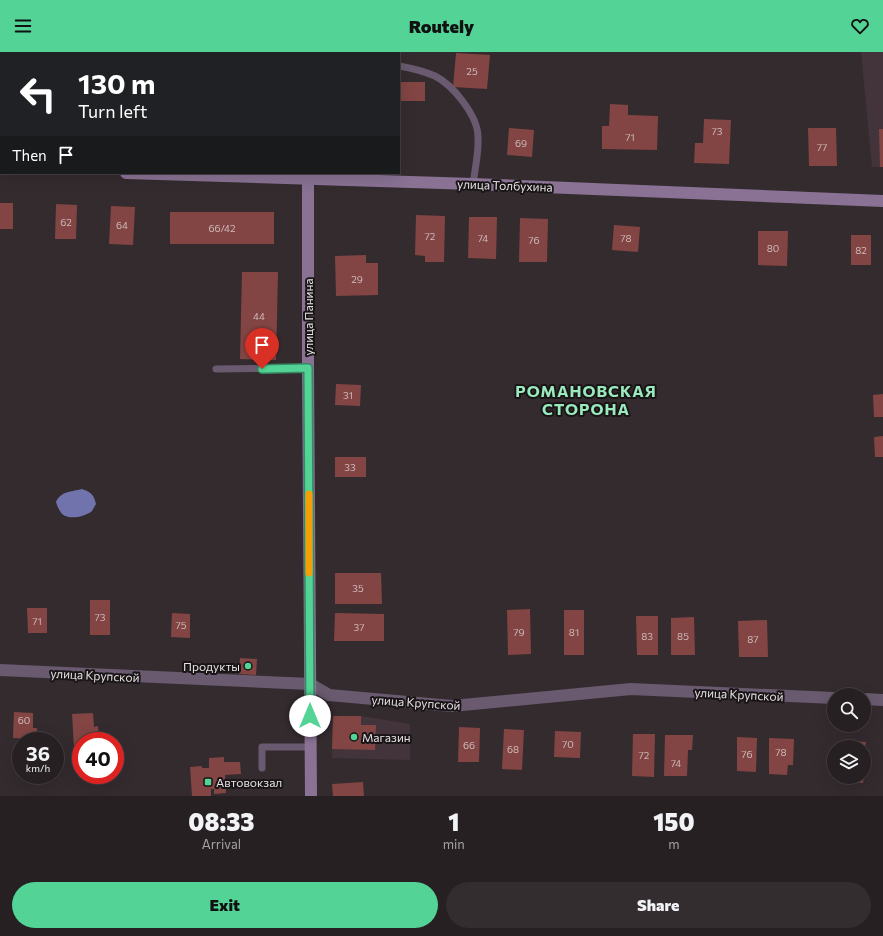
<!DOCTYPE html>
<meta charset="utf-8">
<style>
:root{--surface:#272023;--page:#332d30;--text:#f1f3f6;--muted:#a4a3a6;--line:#433e41;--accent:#53d396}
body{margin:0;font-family:Commissioner,sans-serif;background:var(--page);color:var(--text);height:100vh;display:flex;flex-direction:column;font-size:15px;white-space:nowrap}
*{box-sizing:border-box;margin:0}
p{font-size:13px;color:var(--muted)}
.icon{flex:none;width:22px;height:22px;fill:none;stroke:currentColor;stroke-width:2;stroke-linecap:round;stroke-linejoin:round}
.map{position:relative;height:744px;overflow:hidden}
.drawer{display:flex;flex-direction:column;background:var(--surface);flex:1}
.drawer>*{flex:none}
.top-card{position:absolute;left:0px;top:0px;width:400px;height:122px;box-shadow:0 4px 16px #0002,0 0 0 1px var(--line);background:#202124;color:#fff;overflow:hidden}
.controls{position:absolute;left:827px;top:636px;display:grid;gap:8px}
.controls a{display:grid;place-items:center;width:44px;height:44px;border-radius:50%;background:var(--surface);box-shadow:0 4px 16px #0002,0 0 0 1px var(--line);font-size:20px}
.speed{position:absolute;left:12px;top:680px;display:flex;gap:8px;font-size:20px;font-weight:700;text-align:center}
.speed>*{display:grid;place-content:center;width:52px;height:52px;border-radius:50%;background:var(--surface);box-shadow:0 4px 16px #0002,0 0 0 1px var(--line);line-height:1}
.speed small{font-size:10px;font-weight:400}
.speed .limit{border:6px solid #d22;background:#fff;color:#111}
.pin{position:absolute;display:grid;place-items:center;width:34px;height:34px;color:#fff;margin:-41px -17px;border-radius:50% 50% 50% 0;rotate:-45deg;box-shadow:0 0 4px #0007}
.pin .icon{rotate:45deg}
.me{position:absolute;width:44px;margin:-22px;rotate:0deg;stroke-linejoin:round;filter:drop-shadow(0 0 3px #0008)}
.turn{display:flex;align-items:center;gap:14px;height:84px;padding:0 12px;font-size:18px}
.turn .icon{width:52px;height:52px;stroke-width:2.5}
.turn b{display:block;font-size:28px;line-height:34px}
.then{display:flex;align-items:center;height:38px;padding:0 12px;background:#0003;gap:8px;font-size:15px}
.eta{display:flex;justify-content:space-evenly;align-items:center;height:68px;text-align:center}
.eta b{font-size:24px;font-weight:800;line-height:28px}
.cta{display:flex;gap:8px;margin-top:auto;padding:8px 12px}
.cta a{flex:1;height:46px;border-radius:24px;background:var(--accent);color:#111;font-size:16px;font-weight:800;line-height:46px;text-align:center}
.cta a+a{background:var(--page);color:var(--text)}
header{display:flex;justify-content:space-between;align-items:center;height:52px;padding:0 12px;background:var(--accent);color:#111;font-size:18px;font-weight:800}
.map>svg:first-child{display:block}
.built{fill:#42343a}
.water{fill:#7174ac}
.building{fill:#824543}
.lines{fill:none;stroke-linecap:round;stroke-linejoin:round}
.lane{stroke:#695a6f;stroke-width:7}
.street{stroke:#695a6f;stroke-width:12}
.secondary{stroke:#897294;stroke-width:12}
.route-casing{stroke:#368962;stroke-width:10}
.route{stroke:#53d396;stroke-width:7}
.slow{stroke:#f59e0b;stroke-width:7}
.poi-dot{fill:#53d396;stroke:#191517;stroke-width:1.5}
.labels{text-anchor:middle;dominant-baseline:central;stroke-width:4;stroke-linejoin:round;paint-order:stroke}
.number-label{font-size:10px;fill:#cebabb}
.street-label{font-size:12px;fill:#e7e1e3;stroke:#191517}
.poi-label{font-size:12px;fill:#e7e1e3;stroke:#191517;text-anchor:start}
.district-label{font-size:16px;font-weight:bold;letter-spacing:1px;fill:#9aeabe;stroke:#191517}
</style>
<header><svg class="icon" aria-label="menu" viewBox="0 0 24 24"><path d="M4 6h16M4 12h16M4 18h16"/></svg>Routely<svg class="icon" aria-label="heart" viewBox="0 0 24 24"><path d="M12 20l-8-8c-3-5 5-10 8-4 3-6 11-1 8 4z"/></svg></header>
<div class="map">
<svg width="883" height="744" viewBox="0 0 883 744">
<rect width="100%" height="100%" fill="#342b2f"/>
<!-- built -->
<g class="built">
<path d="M861,0H883V115H872Z"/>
<path d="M333,664H361L410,672V708L332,706Z"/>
</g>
<!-- water -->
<path class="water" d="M82,437C91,440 94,443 96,452C94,455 93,458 91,460C83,465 69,468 62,462C59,458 57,454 56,450C61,439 71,440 82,437Z"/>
<!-- building -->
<g class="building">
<path d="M456,1L490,3L487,37L453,35Z"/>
<rect x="399" y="30" width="26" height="19"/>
<path d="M610,52L628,53V63L658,64L657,98L602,97V74H609Z"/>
<path d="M704,67L731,68L729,112L694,111L695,91H703Z"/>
<path d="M509,76L534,78L532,105L507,103Z"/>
<path d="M808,76H836L837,114H809Z"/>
<path d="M879,77H883V115H880Z"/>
<rect x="0" y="151" width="13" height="26"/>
<path d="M56,152L77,153L76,187H55Z"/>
<path d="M111,154L135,155L133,193L109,192Z"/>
<rect x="170" y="160" width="104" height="32"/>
<path d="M416,163L445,164L444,210H425V204L415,203Z"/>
<path d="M469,165H497L496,207L468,206Z"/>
<path d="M520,166L548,167L547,210H519Z"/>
<path d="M614,173L640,175L638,200L612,198Z"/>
<path d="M758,179H788L787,214L758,213Z"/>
<rect x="851" y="183" width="20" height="30"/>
<path d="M366,203V211H378V243L336,244L335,204Z"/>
<path d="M242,220H278L276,308L240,307Z"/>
<path d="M336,332L361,333L360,354L335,353Z"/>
<path d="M883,342V365H874L873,343Z"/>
<path d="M883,384V405H875L874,385Z"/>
<rect x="335" y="405" width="31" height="20"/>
<path d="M335,521H381L382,552H335Z"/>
<rect x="90" y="548" width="20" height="35"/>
<path d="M27,556H47V581H28Z"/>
<path d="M530,557L531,602L508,603L507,558Z"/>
<rect x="564" y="558" width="20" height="45"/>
<path d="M172,561L190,562V586L171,585Z"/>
<path d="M335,561L384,562V589H334Z"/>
<path d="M636,564H658V603H637Z"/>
<path d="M694,565L695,603H671V566Z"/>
<path d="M767,568L768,605H739L738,569Z"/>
<path d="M240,606L257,607L256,623L239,622Z"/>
<path d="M14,660L33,661V676H37V687L13,686Z"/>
<path d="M93,661L94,675L98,674L99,687L81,689V695L74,696L72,662Z"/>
<path d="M333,664H361V673H376L375,698L332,697Z"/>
<path d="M459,675L480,676L479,710H458Z"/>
<path d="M504,677L524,678L522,718L502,717Z"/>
<path d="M555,679L581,680L580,706L554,705Z"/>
<path d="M633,682H655L654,725L632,724Z"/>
<path d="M665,683H693L692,698H688L687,724H664Z"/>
<path d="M737,685L757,686L756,720L737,719Z"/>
<path d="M769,686L794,687L793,713H788L787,723L769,722Z"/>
<path d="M848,689L866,690L865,695H848Z"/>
<path d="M224,705V710H240L241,722L225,723L226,741L214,742V737H211V744H192L190,715L202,714V716H209V706Z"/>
<path d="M851,725H864L863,731L851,730Z"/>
<path d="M363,730L364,744H333L332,732Z"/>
</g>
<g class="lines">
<!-- lane -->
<g class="lane">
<path d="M399,14C411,16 423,19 435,24C453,33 478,64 478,85C479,100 475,117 473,132"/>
<path d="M216,317L308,316"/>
<path d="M262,716V695H310"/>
</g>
<!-- street -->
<g class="street">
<path d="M0,618L310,632L329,643L452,654L631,637L834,646"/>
<path d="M864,647L883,648"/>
</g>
<!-- secondary -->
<g class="secondary">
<path d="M311,1V0"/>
<path d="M0,117H1"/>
<path d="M126,121L473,132L883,149"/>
<path d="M308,121V316L311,744"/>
</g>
</g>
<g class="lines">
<!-- route casing -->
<g class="route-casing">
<path id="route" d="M262,317L308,316L310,664"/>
</g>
<!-- route -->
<use href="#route" class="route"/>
<!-- slow -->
<path class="slow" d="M309,442V521"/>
</g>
<!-- markers -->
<g class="poi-dot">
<circle cx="248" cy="614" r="4"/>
<circle cx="354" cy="685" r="4"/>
<rect x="204" y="726" width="8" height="8" rx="2"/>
</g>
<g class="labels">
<!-- number labels -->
<g class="number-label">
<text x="472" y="19">25</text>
<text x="717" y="79">73</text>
<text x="630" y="85">71</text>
<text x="521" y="91">69</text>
<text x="822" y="95">77</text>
<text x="66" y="170">62</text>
<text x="122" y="173">64</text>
<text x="222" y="176">66/42</text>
<text x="430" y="184">72</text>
<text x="483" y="186">74</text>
<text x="626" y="186">78</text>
<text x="534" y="188">76</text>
<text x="773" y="196">80</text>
<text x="861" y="198">82</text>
<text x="357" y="227">29</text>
<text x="259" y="264">44</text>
<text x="348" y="343">31</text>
<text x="350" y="415">33</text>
<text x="358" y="536">35</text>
<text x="100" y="565">73</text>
<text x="37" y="569">71</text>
<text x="181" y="573">75</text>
<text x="359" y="575">37</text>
<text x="519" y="580">79</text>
<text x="574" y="580">81</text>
<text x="647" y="584">83</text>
<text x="683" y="584">85</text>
<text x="753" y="587">87</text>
<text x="24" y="668">60</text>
<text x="568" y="692">70</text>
<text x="469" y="693">66</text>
<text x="513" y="697">68</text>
<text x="781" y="700">78</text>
<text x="747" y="702">76</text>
<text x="644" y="703">72</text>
<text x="676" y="711">74</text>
</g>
<!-- street labels -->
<g class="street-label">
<text transform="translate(505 133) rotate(2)">улица Толбухина</text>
<text transform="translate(308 265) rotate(-90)">улица Панина</text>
<text transform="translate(95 623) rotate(3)">улица Крупской</text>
<text transform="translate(739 642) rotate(3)">улица Крупской</text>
<text transform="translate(416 650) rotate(4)">улица Крупской</text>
</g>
<!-- poi labels -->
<g class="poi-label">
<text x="240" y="614" text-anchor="end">Продукты</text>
<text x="362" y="685">Магазин</text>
<text x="216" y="730">Автовокзал</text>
</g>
<!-- district labels -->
<g class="district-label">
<text x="586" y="338">РОМАНОВСКАЯ<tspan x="586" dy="18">СТОРОНА</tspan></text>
</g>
</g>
</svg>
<div class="controls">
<a><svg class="icon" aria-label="search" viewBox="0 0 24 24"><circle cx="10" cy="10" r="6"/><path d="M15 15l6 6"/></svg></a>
<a><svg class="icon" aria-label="layers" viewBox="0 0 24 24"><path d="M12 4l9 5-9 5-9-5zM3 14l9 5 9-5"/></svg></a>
</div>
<div class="speed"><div>36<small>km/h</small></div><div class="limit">40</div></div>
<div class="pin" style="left:262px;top:317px;background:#d93025"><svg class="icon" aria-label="arrive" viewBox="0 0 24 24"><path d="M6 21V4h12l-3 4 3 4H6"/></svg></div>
<svg class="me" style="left:310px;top:664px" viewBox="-20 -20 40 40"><circle r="19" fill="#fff"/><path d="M0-13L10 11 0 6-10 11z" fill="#53d396"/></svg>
<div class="top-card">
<div class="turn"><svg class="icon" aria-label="left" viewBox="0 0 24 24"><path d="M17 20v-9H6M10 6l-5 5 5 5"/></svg><div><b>130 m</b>Turn left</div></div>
<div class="then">Then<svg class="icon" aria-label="arrive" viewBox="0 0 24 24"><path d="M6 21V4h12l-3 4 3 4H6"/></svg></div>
</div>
</div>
<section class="drawer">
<div class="eta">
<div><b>08:33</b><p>Arrival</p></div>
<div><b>1</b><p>min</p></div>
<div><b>150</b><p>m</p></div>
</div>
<div class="cta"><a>Exit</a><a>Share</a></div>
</section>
